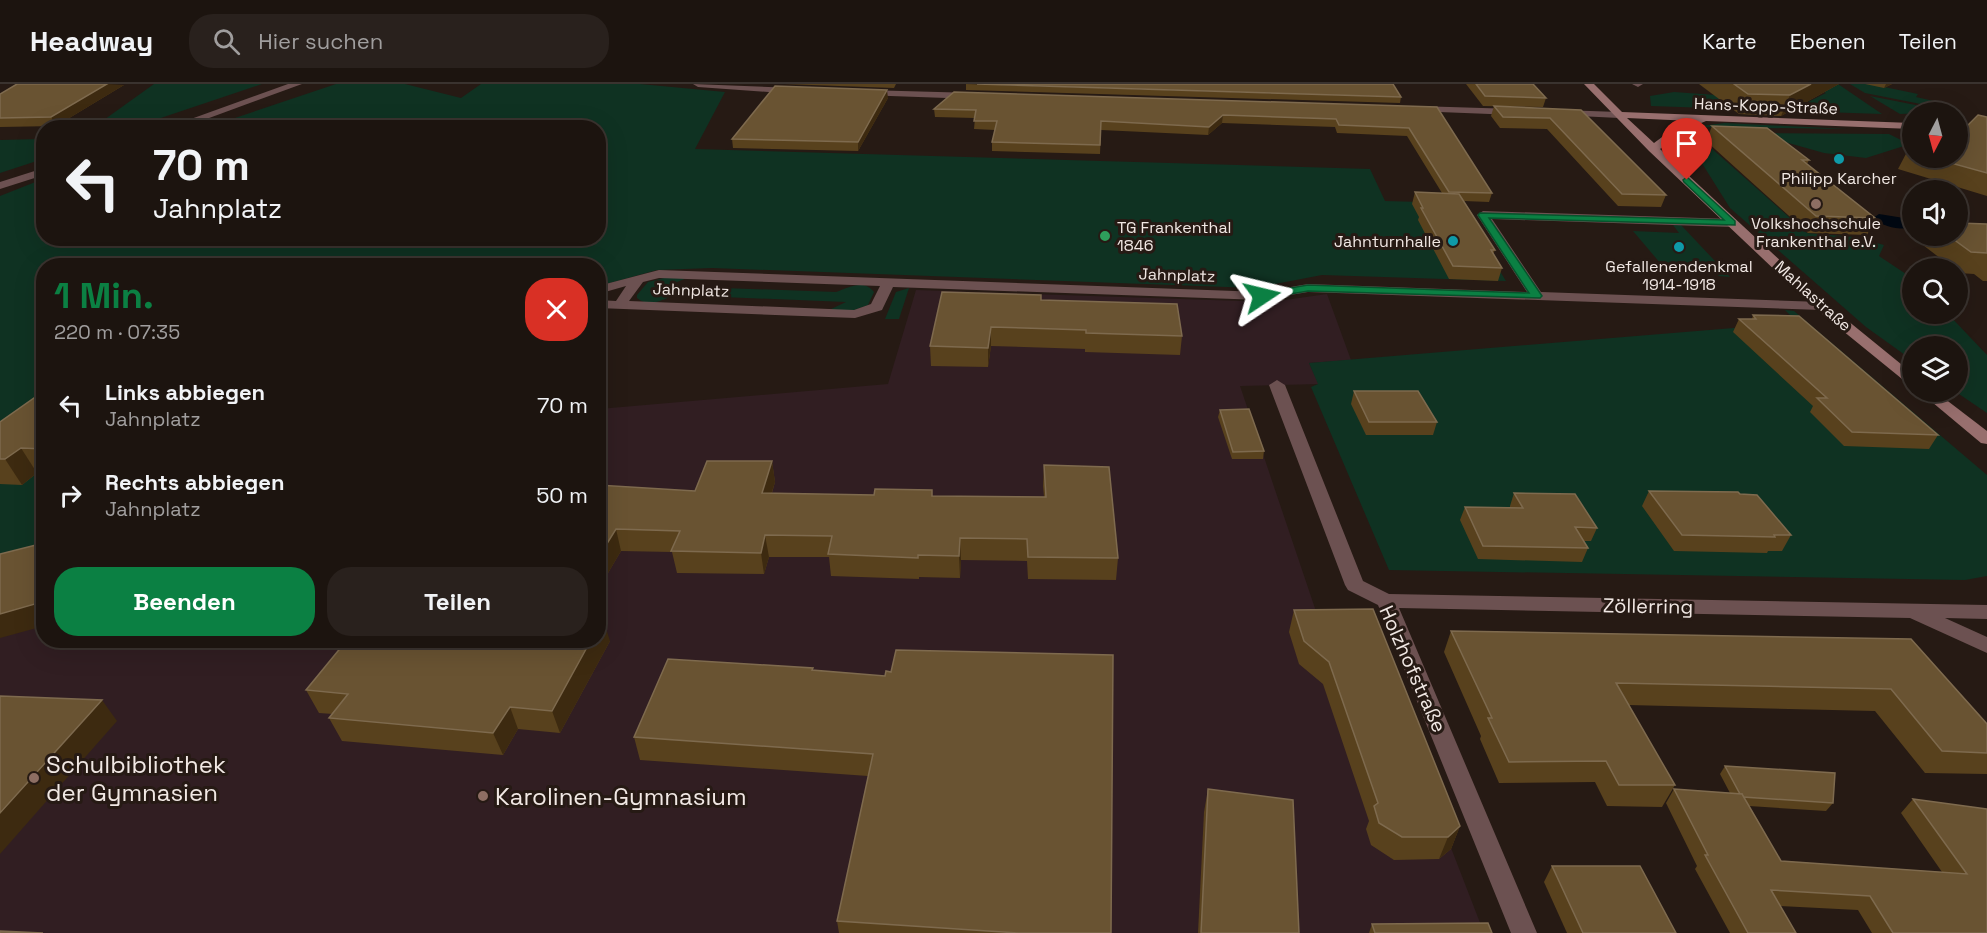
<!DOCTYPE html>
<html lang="de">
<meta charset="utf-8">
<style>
:root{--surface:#1c140f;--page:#29211d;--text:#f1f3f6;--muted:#a09e9e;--line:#3a332f;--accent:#0b8043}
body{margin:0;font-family:"Space Grotesk",sans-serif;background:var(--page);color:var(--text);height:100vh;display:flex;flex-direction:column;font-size:22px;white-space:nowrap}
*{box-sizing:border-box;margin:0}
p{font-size:20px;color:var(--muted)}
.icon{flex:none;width:33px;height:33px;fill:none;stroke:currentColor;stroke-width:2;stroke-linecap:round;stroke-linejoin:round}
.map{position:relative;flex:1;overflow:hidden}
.side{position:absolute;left:36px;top:174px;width:570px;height:390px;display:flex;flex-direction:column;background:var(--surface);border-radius:24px;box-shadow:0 6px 24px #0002,0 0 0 2px var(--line)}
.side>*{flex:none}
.hud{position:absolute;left:36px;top:36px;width:570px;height:126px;border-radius:24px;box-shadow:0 6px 24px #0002,0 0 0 2px var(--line);background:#1c140f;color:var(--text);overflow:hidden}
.needle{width:39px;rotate:186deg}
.fabs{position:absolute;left:1902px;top:18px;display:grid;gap:12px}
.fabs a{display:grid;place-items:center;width:66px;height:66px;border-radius:50%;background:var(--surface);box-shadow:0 6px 24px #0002,0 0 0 2px var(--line);font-size:30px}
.pin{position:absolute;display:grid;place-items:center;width:51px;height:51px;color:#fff;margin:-62px -26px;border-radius:50% 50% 50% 0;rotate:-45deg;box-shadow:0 0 6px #0007}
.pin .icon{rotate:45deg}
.me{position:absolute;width:66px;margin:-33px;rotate:80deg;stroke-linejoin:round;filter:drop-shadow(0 0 4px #0008)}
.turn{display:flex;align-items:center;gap:21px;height:126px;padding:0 18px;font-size:27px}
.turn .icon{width:78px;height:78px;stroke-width:2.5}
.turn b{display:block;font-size:42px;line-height:51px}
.round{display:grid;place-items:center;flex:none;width:63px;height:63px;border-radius:24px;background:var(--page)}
.head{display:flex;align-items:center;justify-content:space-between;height:102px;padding:0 18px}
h1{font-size:36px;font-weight:700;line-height:45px;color:var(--accent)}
.button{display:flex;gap:12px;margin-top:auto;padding:12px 18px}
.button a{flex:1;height:69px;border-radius:24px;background:var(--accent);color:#fff;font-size:24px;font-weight:700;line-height:69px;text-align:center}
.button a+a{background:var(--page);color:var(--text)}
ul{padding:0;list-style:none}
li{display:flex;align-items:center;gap:18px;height:90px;padding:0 18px}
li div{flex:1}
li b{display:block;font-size:22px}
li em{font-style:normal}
header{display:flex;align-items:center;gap:36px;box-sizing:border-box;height:84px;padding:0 30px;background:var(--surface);border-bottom:2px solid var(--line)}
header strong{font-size:28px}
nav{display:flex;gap:33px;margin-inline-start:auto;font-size:21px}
.search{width:420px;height:54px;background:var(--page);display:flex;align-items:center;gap:15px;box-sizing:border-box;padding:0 21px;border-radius:24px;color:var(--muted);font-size:22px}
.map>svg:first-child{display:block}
.education{fill:#311e22}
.green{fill:#0f3222}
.water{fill:#000812}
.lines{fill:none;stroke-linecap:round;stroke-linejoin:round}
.lane{fill:#6c5151;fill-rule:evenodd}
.street{fill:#6c5151;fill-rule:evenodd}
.secondary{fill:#986f6e;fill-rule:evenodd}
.wall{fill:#58411d}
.shaded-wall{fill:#3d2a10}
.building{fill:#695332;stroke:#7e6a4e;stroke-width:1.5}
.route{fill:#0b8043;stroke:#07532c;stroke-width:1.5}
.culture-dot{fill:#0f9aa8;stroke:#261a14;stroke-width:2}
.education-dot{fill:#8d6e63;stroke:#261a14;stroke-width:2}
.leisure-dot{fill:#2e9e5b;stroke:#261a14;stroke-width:2}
.labels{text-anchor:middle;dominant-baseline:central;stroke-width:6;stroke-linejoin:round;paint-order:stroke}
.far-street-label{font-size:16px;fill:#f1e8e4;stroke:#261a14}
.far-poi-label{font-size:16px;fill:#f1e8e4;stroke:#261a14}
.street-label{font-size:20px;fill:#f1e8e4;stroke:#261a14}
.near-poi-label{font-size:24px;fill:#f1e8e4;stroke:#261a14;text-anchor:start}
</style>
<header>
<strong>Headway</strong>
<div class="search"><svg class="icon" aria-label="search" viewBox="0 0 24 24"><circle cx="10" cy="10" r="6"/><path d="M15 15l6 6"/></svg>Hier suchen</div>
<nav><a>Karte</a><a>Ebenen</a><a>Teilen</a></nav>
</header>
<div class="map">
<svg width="1987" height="849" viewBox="0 0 1987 849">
<rect width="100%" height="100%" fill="#261a14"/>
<!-- education -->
<path class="education" d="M916,206L1271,218L1327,210L1351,276L1309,279L1319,300L1240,302L1323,548L1367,547L1484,849H0V482L43,471L44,556H598L599,325L888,300Z"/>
<!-- green -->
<g class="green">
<path d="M154,0H262L134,43H94Z"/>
<path d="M336,0H405L461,14L481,0H640L725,8L695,65L1370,85L1385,117L1458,119L1506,197L1322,191L1254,204L712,184L657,186L599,202L598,182L499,179L497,182H44L43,471L0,482V112L43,95L44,154H598V44L208,43Z"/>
<path d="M1838,0L1882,30L1651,22L1650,12L1674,8L1716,11L1731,8L1798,23L1826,9L1811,3Z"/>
<path d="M1850,0H1870L1918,10L1916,13L1947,20L1941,24L1865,9Z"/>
<path d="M1870,12L1951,28L1900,30Z"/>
<path d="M1725,39L1848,45L1692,43Z"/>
<path d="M1753,49L1889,50L1905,58L1904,62L1866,74L1824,69Z"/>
<path d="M1689,52L1701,55L1807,149L1854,153L1884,161L1879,172L1912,194V230H1948L1987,271V329L1956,308L1958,262H1912V276L1866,243L1730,124L1688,57Z"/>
<path d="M43,55V75L0,89V56Z"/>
<path d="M1673,141H1681L1730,193L1719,192L1709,182L1661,180L1633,147L1679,149Z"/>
<path d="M668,193L687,194L667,202L836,208C849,203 864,195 874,208L868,221L854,226H829L846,218L675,211C662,216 649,224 637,214V211L648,198Z"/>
<path d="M909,204L899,235H885L896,208Z"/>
<path d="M1785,226L1794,227L1987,391V492L1965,496L1389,486L1311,303L1318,300L1309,279L1758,242L1795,236Z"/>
</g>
<!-- water -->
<path class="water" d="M1879,130L1910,135L1912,137V144C1899,146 1883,143 1873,134Z"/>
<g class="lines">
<!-- lane -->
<path class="lane" d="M1632,0H1643L1638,3Z"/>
<!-- street -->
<g class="street">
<path d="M288,0H302L182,44H166Z"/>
<path d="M693,0L795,4L800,7L795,10L698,3Z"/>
<path d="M865,6L975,9L980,12L975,15L862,11L860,9Z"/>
<path d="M1417,22L1515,25L1520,28L1515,31L1414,27V23Z"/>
<path d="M1561,26L1619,28L1624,31L1619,34L1558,31V27Z"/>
<path d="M44,84V91L0,105V98Z"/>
<path d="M1483,127L1732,135L1738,139L1732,143L1492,135L1541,208L1821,218L1828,222L1821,226L1308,208L1262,216L893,203L882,226L855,234L598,224V216L616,217L626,202L598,210V202L659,186L1262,208L1308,200L1527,208L1477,131ZM659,194L880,202L871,220L854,226L629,217L643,198Z"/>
<path d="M1277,296L1285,301L1363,497L1389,510L1987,521V535L1945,534L1987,553V569L1910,534L1399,524L1537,849H1511L1378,521L1348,506L1345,501L1269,301Z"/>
</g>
<!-- secondary -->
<g class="secondary">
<path d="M1584,0H1594L1622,28L1912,39V45L1706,37L1685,46L1660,65L1826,219L1912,289V300L1907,299L1816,225L1649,67ZM1627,34L1692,37L1677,42L1654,59Z"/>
<path d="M1958,40L1987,41V47L1958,46Z"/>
<path d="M1920,308H1936L1987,347V360L1981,359Z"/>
</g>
</g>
<!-- wall -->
<g class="wall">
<path d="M784,0H896L894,4Z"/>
<path d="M966,0L1401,13L1400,19L966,6Z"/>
<path d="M1466,0H1533L1546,14L1543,23L1483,22Z"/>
<path d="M1699,0H1839L1781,32L1739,30Z"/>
<path d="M1865,0H1892L1884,4Z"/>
<path d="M124,1L56,42L0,43V10Z"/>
<path d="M888,14L858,67L733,64L732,55Z"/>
<path d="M1494,22L1581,26L1666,111L1661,123L1618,122L1547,45L1500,44L1491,32Z"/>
<path d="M1437,23L1492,109L1489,118L1464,117L1495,166L1493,170L1502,184L1498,197L1449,195L1418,136L1419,133L1412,120L1415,108L1442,109L1407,52L1337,49L1335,43L1222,39L1208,51L1101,46L1100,70L992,67V58L995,46L974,45L975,34L935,33L934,25Z"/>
<path d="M1987,33V112L1898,85L1908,66L1912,65V74H1958Z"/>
<path d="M1712,42L1809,76L1807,80L1875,134L1867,151L1808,149L1706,57Z"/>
<path d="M1987,140V197H1983L1974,190L1959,189L1958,188V184H1953L1919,158L1923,152H1958Z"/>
<path d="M1041,216L1182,252L1180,271L1085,268V265L991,262L988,283L931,282L930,262Z"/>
<path d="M1753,231L1938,351L1929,365L1844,362L1810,328L1813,322L1733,248L1739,235H1752Z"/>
<path d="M44,307V390L37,389L22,401L0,400V338Z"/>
<path d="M1354,307L1437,338L1433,351H1366L1351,320Z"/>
<path d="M1220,326L1264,367L1263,375H1232L1218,333Z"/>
<path d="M772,377L775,398L772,409L932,412L1044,413L1043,402L1044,381L1118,474L1116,496L1028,495L1027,477L961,476L960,494L919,493V495L831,492L829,473H769L764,490L677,489L672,468L621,467L598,506V401L695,407Z"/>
<path d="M1649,407L1791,451L1782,467H1768L1767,469L1674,467L1642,422Z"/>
<path d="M1514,409L1597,444L1591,457H1583L1588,464L1582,478L1478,475L1460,436L1465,423L1510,424V422Z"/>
<path d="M1294,526L1460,742L1451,765L1439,775L1394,776L1371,761L1366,745L1369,737L1323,600L1299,580L1289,548Z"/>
<path d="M1451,547L1911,555L1987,640V690L1925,689L1875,627L1628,621L1675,701L1662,723L1607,722L1595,698L1499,699L1480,655L1481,652L1444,568Z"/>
<path d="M610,557L560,649L518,645L503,671L342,657L329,634L333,630L319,629L306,606Z"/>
<path d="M813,584V586L1111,849H839L837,837L868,692L640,676L634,653Z"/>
<path d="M1725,682L1833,719L1826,727L1749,722L1781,777L1942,788L1901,729L1913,715L1987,725V849H1872L1858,826L1780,822L1796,849H1730L1695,785L1697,782L1666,719L1674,705L1730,709L1720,690Z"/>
<path d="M1208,705L1299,849H1198L1204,728Z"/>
<path d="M1552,782L1676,849H1567L1544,798Z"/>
<path d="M1372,840L1492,849H1369Z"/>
</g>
<!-- shaded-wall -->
<g class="shaded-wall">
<path d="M107,0L124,1L56,42L51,33Z"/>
<path d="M1811,0H1839L1781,32L1790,11Z"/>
<path d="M1886,0H1892L1884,4Z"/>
<path d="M887,6L888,14L858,67V58Z"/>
<path d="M1223,31L1222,39L1208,51L1209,43Z"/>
<path d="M991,243V262L988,283V264Z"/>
<path d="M21,364L37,389L22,401L5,375Z"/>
<path d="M772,377L775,398L765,430L762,409Z"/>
<path d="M616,445L621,467L598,506V474Z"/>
<path d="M765,451L769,473L764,490L761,469Z"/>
<path d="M960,454L961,476L960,494L959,472Z"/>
<path d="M44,484V542L0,554V530Z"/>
<path d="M603,535L610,557L560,649L552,627L591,556H598V544Z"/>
<path d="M102,616L117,637L0,770V729Z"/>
<path d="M510,623L518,645L503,671L493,649Z"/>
<path d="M1460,742L1451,765L1439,775L1448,753Z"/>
</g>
<!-- building -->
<g class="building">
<path d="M17,0H107L51,33L0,34V10Z"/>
<path d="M977,0H1393L1401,13Z"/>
<path d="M1476,0H1533L1546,14L1485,12Z"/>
<path d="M1734,0H1811L1790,11L1748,10Z"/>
<path d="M775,2L887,6L858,58L732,55Z"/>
<path d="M954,8L1437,23L1492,109L1449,108L1409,44L1339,41L1336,35L1223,31L1209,43L1101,37L1100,61L992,58L997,37H974L976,26L934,25Z"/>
<path d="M1494,22L1581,26L1666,111L1622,110L1550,34L1503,33Z"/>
<path d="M1978,31L1987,33V89L1933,74H1958V51Z"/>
<path d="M1712,42L1767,44L1809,76H1802L1875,134L1816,132Z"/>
<path d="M1415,108L1459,110L1495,166H1491L1502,184L1453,182L1421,124H1423Z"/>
<path d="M1958,139L1987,140V169L1971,168L1949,152H1958Z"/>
<path d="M942,208L1041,211V216L1177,220L1182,252L1086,249V246L991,243L988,264L930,262Z"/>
<path d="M1753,231L1799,232L1938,351L1852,348L1817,314H1827L1739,235H1756Z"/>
<path d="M44,307V365L21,364L5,375H0V338Z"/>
<path d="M1354,307H1418L1437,338H1369Z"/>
<path d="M1249,325L1264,367L1233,368L1220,326Z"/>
<path d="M707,377H772L762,409L874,411L875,405L932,406V412L1046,413L1044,381L1109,383L1118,474L1028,473L1027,455L960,454L959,472L918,471V474L828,470L832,452L765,451L761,469L671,467L680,447L616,445L598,474V401L695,407Z"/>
<path d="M1649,407L1738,408L1740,410L1757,411L1791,451H1774L1775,453L1682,451Z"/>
<path d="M1514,409L1575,410L1597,444L1575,443L1588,464L1483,462L1465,423L1523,424Z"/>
<path d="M44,459V484L35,520L0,530V470Z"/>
<path d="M1373,525L1460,742L1448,753H1402L1379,739L1374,722L1378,719L1329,578L1304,557L1294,526Z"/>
<path d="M598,535H603L598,544Z"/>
<path d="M1451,547L1911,555L1987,640V669L1942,667L1891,605L1616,599L1675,701H1619L1606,677L1509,678L1488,634H1492Z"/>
<path d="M347,556H591L552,627L510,623L493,649L329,634L348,610L306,606Z"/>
<path d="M896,566L1113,571L1111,849H1018L837,837L873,670L634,653L668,575L813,584L812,586L885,592L886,587L891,588Z"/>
<path d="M0,612L102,616L0,729Z"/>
<path d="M1725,682L1835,689L1833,719L1743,713L1742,710H1740Z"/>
<path d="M1208,705L1293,716L1299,849H1201Z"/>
<path d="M1674,705L1742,710L1781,777L1967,790L1913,715L1987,725V849H1893L1870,812L1771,806L1796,849H1748L1705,771H1708Z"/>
<path d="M1552,782H1640L1676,849H1583Z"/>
<path d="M1488,839L1492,849H1375L1372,840Z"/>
<path d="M0,847L43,849H0Z"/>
</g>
<!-- route -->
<path class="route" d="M1687,93L1735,137V141L1489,134L1542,212L1540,214L1308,207L1262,215L1257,212L1262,209L1308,201L1529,209L1478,131L1480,129L1724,136L1684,98L1683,96Z"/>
<!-- markers -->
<g class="culture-dot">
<circle cx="1839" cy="75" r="6"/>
<circle cx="1453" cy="157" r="6"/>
<circle cx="1679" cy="163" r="6"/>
</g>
<g class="education-dot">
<circle cx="1816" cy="120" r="6"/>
<circle cx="34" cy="694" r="6"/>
<circle cx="483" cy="712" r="6"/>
</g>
<circle class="leisure-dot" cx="1105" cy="152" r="6"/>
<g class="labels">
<!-- far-street labels -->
<g class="far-street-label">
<text transform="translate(1766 22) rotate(2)">Hans-Kopp-Straße</text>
<text transform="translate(1177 191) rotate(2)">Jahnplatz</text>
<text transform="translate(691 206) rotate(2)">Jahnplatz</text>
<text transform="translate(1813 212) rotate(42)">Mahlastraße</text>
</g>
<!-- far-poi labels -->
<g class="far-poi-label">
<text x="1839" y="94">Philipp Karcher</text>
<text x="1816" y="139">Volkshochschule<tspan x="1816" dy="18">Frankenthal e.V.</tspan></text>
<text x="1117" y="143" text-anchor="start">TG Frankenthal<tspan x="1117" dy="18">1846</tspan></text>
<text x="1441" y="157" text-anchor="end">Jahnturnhalle</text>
<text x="1679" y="182">Gefallenendenkmal<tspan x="1679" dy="18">1914-1918</tspan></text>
</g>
<!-- street labels -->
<g class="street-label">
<text transform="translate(1648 522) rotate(1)">Zöllerring</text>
<text transform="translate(1413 585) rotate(66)">Holzhofstraße</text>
</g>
<!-- near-poi labels -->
<g class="near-poi-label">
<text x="46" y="680">Schulbibliothek<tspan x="46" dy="28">der Gymnasien</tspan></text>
<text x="495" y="712">Karolinen-Gymnasium</text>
</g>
</g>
</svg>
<div class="fabs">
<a><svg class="needle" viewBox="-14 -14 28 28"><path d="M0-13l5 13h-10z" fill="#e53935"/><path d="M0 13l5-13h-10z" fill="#a09e9e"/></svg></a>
<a><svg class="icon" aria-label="sound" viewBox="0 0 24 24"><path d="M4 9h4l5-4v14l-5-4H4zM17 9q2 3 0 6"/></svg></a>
<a><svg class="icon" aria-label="search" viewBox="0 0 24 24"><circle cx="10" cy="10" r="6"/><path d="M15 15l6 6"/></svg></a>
<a><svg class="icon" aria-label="layers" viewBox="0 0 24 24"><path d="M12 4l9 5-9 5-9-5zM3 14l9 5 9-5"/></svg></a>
</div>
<div class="pin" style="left:1687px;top:96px;background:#d93025"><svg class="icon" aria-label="arrive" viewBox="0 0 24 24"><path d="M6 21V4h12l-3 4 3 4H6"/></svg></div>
<svg class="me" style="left:1262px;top:212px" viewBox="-20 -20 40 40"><path d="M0-17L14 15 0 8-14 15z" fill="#0b8043" stroke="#fff" stroke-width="4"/></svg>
<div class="hud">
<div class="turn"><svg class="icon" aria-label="left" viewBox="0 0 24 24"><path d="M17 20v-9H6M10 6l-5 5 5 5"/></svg><div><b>70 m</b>Jahnplatz</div></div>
</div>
<section class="side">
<div class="head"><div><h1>1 Min.</h1><p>220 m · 07:35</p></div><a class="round" style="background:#d93025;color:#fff"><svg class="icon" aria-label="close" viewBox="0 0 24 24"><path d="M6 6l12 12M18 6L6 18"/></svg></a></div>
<ul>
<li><svg class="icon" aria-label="left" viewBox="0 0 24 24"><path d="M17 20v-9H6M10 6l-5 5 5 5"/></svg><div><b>Links abbiegen</b><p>Jahnplatz</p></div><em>70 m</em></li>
<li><svg class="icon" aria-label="right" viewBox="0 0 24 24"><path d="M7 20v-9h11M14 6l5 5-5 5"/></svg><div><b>Rechts abbiegen</b><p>Jahnplatz</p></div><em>50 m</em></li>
</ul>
<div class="button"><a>Beenden</a><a>Teilen</a></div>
</section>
</div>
